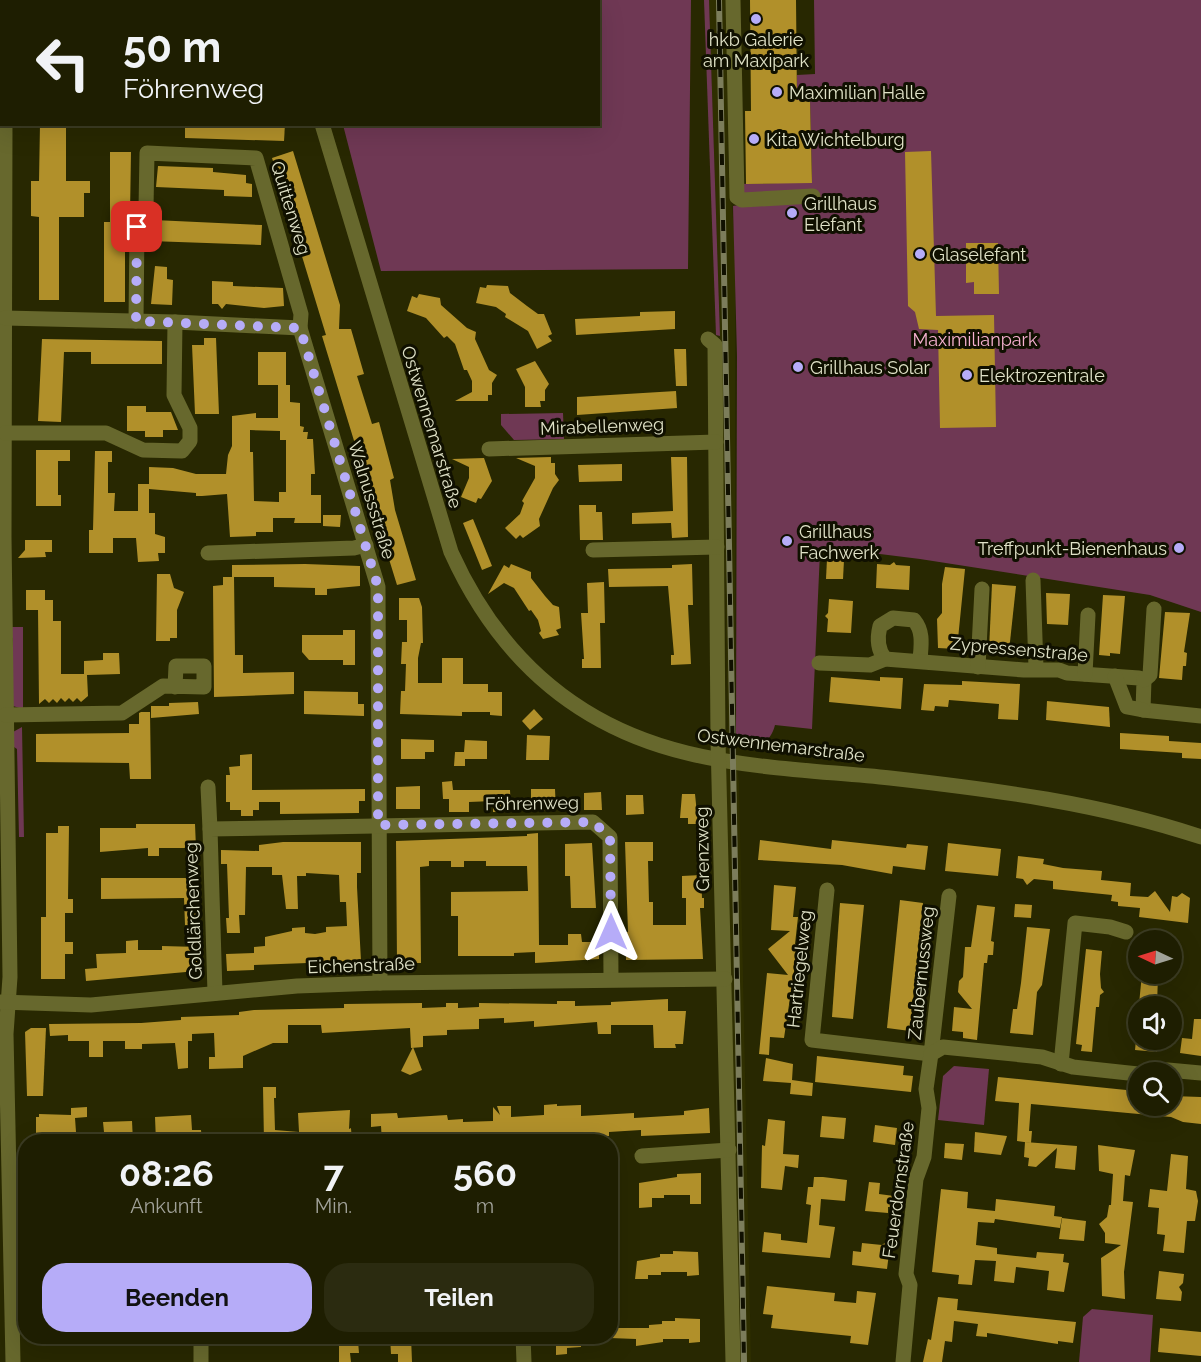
<!DOCTYPE html>
<html lang="de">
<meta charset="utf-8">
<style>
:root{--surface:#1e1e01;--page:#2b2b10;--text:#f1f3f6;--muted:#a1a299;--line:#3c3c23;--accent:#b6acf8}
body{margin:0;font-family:Raleway,sans-serif;background:var(--page);color:var(--text);height:100vh;display:flex;flex-direction:column;font-size:22px;white-space:nowrap}
*{box-sizing:border-box;margin:0}
p{font-size:20px;color:var(--muted)}
.icon{flex:none;width:33px;height:33px;fill:none;stroke:currentColor;stroke-width:2;stroke-linecap:round;stroke-linejoin:round}
.map{position:relative;flex:1;overflow:hidden}
.details{position:absolute;left:18px;top:1134px;width:600px;height:210px;display:flex;flex-direction:column;background:var(--surface);border-radius:24px;box-shadow:0 6px 24px #0002,0 0 0 2px var(--line)}
.details>*{flex:none}
.banner{position:absolute;left:0px;top:0px;width:600px;height:126px;box-shadow:0 6px 24px #0002,0 0 0 2px var(--line);background:#1e1e01;color:var(--text);overflow:hidden}
.needle{width:39px;rotate:274deg}
.tools{position:absolute;left:1128px;top:930px;display:grid;gap:12px}
.tools a{display:grid;place-items:center;width:54px;height:54px;border-radius:50%;background:var(--surface);box-shadow:0 6px 24px #0002,0 0 0 2px var(--line);font-size:30px}
.pin{position:absolute;display:grid;place-items:center;width:51px;height:51px;color:#fff;margin:-26px;border-radius:12px;box-shadow:0 3px 9px #0006}
.me{position:absolute;width:66px;margin:-33px;rotate:0deg;stroke-linejoin:round;filter:drop-shadow(0 0 4px #0008)}
.turn{display:flex;align-items:center;gap:21px;height:126px;padding:0 24px;font-size:27px}
.turn .icon{width:78px;height:78px;stroke-width:2.5}
.turn b{display:block;font-size:42px;line-height:51px}
.eta{display:flex;justify-content:space-evenly;align-items:center;height:102px;text-align:center}
.eta b{font-size:36px;font-weight:700;line-height:42px}
.cta{display:flex;gap:12px;margin-top:auto;padding:12px 24px}
.cta a{flex:1;height:69px;border-radius:24px;background:var(--accent);color:#111;font-size:24px;font-weight:700;line-height:69px;text-align:center}
.cta a+a{background:var(--page);color:var(--text)}
.map>svg:first-child{display:block}
.built{fill:#2f2f00}
.green{fill:#6f3854}
.building{fill:#b1902a;fill-rule:evenodd}
.lines{fill:none;stroke-linecap:round;stroke-linejoin:round}
.minor{stroke:#67682d;stroke-width:15}
.rail-casing{stroke:#7c7d5b;stroke-width:6}
.rail{stroke:#101000;stroke-width:4;stroke-dasharray:11;stroke-linecap:butt}
.route{stroke:#b6acf8;stroke-width:10;stroke-dasharray:0 18}
.poi-dot{fill:#b6acf8;stroke:#101000;stroke-width:2}
.labels{text-anchor:middle;dominant-baseline:central;stroke-width:6;stroke-linejoin:round;paint-order:stroke}
.poi-label{font-size:18px;fill:#e0e2c7;stroke:#101000;text-anchor:start}
.street-label{font-size:18px;fill:#e0e2c7;stroke:#101000}
.park-label{font-size:18px;fill:#f7b1d1;stroke:#101000}
</style>
<div class="map">
<svg width="1201" height="1362" viewBox="0 0 1201 1362">
<rect width="100%" height="100%" fill="#282801"/>
<!-- built -->
<path class="built" d="M709,0H727L728,164L735,242V748L739,783L751,1362H739L724,747L728,728L720,336Z"/>
<!-- green -->
<g class="green">
<path d="M403,0H691L688,269L381,271L343,125L598,124V2Z"/>
<path d="M704,0H709L720,336L716,335Z"/>
<path d="M814,0H1201V612L1150,595L920,559L880,554L820,552L812,729L775,725C770,745 756,748 739,743L736,736L737,355L733,206L739,205L741,184L812,182L810,100H797V75L815,74Z"/>
<path d="M563,413L564,439L514,440L501,425V414Z"/>
<path d="M7,627H23V709L13,706V639Z"/>
<path d="M22,727L24,837H19L17,749L14,747L13,732Z"/>
<path d="M954,1066L989,1069L984,1125L938,1120L943,1076Z"/>
<path d="M1092,1309L1153,1315L1150,1362H1079L1083,1317Z"/>
</g>
<!-- building -->
<g class="building">
<path d="M750,0H796L797,100H810L812,183L746,184L745,111H751Z"/>
<path d="M40,124H66V181H90V193H84V217H59V300H39V217L31,216V181H39Z"/>
<path d="M185,124H285L284,141L185,138Z"/>
<path d="M293,151L340,305L339,329H351L364,374L357,376L372,424L379,422L394,478L390,480L395,510L416,580L397,585L380,530L385,528L373,506L366,480L322,336L326,335L272,158Z"/>
<path d="M931,151L936,316L994,315L996,427L940,428L938,330L919,329L915,312L908,306L905,152Z"/>
<path d="M110,152H131L130,214H125V302H104V222H110Z"/>
<path d="M158,166L213,168V172L246,175V183L252,184V197L224,196V190L156,187Z"/>
<path d="M154,220L262,225L261,245L150,241V230H154Z"/>
<path d="M966,243H998L999,294H974V282L966,283Z"/>
<path d="M155,266L167,267V279L173,280L172,305L151,304Z"/>
<path d="M212,281L233,282V286L283,288L284,306L264,308L226,304L222,309L218,304H212Z"/>
<path d="M487,285L508,286L510,293L527,306L538,314H544L552,334L548,336L552,341L537,349L528,331L505,317L506,314L496,307L476,303L480,287L486,288Z"/>
<path d="M419,294L440,298L441,305L467,328L476,332L475,339L489,370L497,375L492,383V395H488V401H455L472,392V381L467,370H464L455,344L447,336L444,338L426,318L407,311L412,296L417,298Z"/>
<path d="M675,311V329L576,335L575,319L640,316V312Z"/>
<path d="M204,338H216L219,414H195L192,345H204Z"/>
<path d="M42,339L162,341V364H91V352H64L61,422L38,421Z"/>
<path d="M674,349H686L687,386H676Z"/>
<path d="M258,352H286V385H290V402L300,403V426L304,427L303,432H308L307,439H313L315,474H311V495H321V523H294L295,518H273V532H256V536L230,537L227,494L202,496H196V493L149,489V513H155V534L165,537V553H158L159,561L138,562L136,538H113V553H89V530H93L95,451H112V462H108V493H115L114,511H138V484H149V467L173,468L196,474H226L228,455L232,446V416L256,413V418H278V385H258ZM250,430L280,431V440H286V492H279V502L254,501L253,452H250Z"/>
<path d="M535,361L549,384L545,390V401H540L541,407H525V387L516,369Z"/>
<path d="M676,391L677,408L577,415V397Z"/>
<path d="M127,406H146V412H171L178,430H163V437H145V431H127Z"/>
<path d="M36,450H70V461H58V495H61V506H36Z"/>
<path d="M551,457V463H555V474L559,480L553,488L539,519L540,526L523,538L520,535L516,539L505,528L520,514L524,503L522,501L535,478V466L516,458Z"/>
<path d="M671,457H687L688,537L672,538L671,523L632,524V513L673,511Z"/>
<path d="M484,458L492,481L481,499L478,498L476,503L461,497L469,478V467L452,459Z"/>
<path d="M622,464V481L579,482L578,465Z"/>
<path d="M579,505H596V512H602L603,540H580Z"/>
<path d="M323,515H341L340,527L323,526Z"/>
<path d="M473,519L492,566L482,570L463,523Z"/>
<path d="M25,540H52V552H45L46,557L18,558L25,550Z"/>
<path d="M827,559L844,560L843,579H826Z"/>
<path d="M894,562L896,565L910,566L909,590L876,588L877,564L890,565Z"/>
<path d="M305,564L360,566V586L327,589V595H315V588L274,587V577H234L235,655H243V673L294,672V694L214,697L213,586L223,585V577H232V565Z"/>
<path d="M511,564L531,572V578L545,596L553,605L559,607L561,628L556,630L559,635L543,639L539,633L541,631L538,620L531,610L529,611L514,588L504,583L488,594L504,565L509,568Z"/>
<path d="M692,564L693,605H688L691,664L671,665V655H674L668,586L609,587L608,569L672,568V565Z"/>
<path d="M945,567L965,569L957,649L938,648L937,619L942,613V584Z"/>
<path d="M157,574H170L174,588L184,592L177,610V638H170V641H156Z"/>
<path d="M604,582L605,623H600L601,668H582V659H584L581,613H588L587,583Z"/>
<path d="M992,584L1016,586L1009,651L989,650Z"/>
<path d="M26,590H45V600H53V621H61V674H84V661L103,660V653H119L120,674L87,675L88,696L81,702L77,698L73,702L69,698L65,702L61,698L57,703L53,699L49,703L45,699L39,704L38,610H26Z"/>
<path d="M1046,593L1070,594L1068,625L1047,624Z"/>
<path d="M1103,595L1125,596L1120,654L1110,653V656L1099,655Z"/>
<path d="M399,598H419L422,607L423,643H421L418,658V683H442V658H463V684H488V692H502V716L490,715V712H462V716L400,714L401,691H405L406,664H401L402,642H407V620H399Z"/>
<path d="M829,599L853,601L851,633L827,632L828,619L825,616L828,613Z"/>
<path d="M1165,612L1190,613L1184,652L1187,653L1186,666H1183L1182,680L1159,678Z"/>
<path d="M343,630H355V665H343V660H309L302,652V635H343Z"/>
<path d="M831,677L880,681V677L903,678L901,709L829,702Z"/>
<path d="M962,681L1020,684L1018,720L998,719L999,704L949,700L948,707L935,706L934,711L921,710L924,684L962,685Z"/>
<path d="M304,691L358,692V704H364V716L304,714Z"/>
<path d="M1047,701L1109,707L1110,727L1046,720Z"/>
<path d="M198,702L199,714L151,718V706H169V712V703Z"/>
<path d="M534,709L543,719L530,730L522,721Z"/>
<path d="M141,712H150L151,779H130L129,763L36,762V734L129,733V724H139V713Z"/>
<path d="M1120,733L1169,736V741L1201,743V759L1182,758V753L1120,749Z"/>
<path d="M527,735L550,736L549,760H526Z"/>
<path d="M401,739L434,740V752H425V759H401Z"/>
<path d="M465,740L487,741V759H465V766H454L455,752H464Z"/>
<path d="M252,754V790L365,789V801H359V813L280,814V802H259V810H253V816H241V810H230V802H226V775H230L229,767L240,766V755Z"/>
<path d="M452,781L453,790H510L511,811L493,812V801L469,802V812H449V799H443L442,782Z"/>
<path d="M420,786V809H396V787Z"/>
<path d="M531,789H555L556,811H538V801H531Z"/>
<path d="M601,792L602,810H584V793Z"/>
<path d="M682,794H695L698,824H688V818H680Z"/>
<path d="M626,795H643L644,814L626,815Z"/>
<path d="M136,824H195L196,848H159V856H148V848L100,852V828H136Z"/>
<path d="M58,826H69L68,899H73V913H65V942H73V954H65V979H41V917H46V833H58Z"/>
<path d="M538,833L539,945H568V934H581L582,942H599V959L535,963V952L514,953V956H458V916H451V892L528,891L527,866H486V861H464V867H451V861H429V866L420,867L421,963H397L396,841L527,836V834Z"/>
<path d="M760,840L831,849L832,840L906,848L907,844L928,846L925,870L893,866L892,874L842,865L758,860Z"/>
<path d="M283,842H361V873H357V887L361,961L254,965V970L227,971L226,954L254,953V947L265,946V937L292,931V928L305,927V933L315,934L326,932V927L347,926L346,902H340L339,875L306,873V876H297L298,909H286L282,875H272V867H246L245,915H239L240,933H227L226,918H229L227,864H221V850L259,851V845Z"/>
<path d="M625,842H653V861H648L649,902H653V925H686V898H682V876L701,875L702,898H704V908H700L703,959L626,960V932H628Z"/>
<path d="M592,843L596,908H571L570,876H565V844Z"/>
<path d="M948,843L1001,849L998,876L945,871Z"/>
<path d="M1018,856L1044,859L1043,864L1063,868L1102,871L1101,880L1131,883L1130,896L1148,897L1155,891L1170,912L1172,896L1177,897L1182,893L1190,898L1188,923L1139,917L1140,908L1118,906V902L1111,901L1112,895L1053,889V881L1034,879L1027,885L1023,879L1016,878Z"/>
<path d="M101,878H196V925H185L184,898L101,899Z"/>
<path d="M774,885L796,887L793,917H798L795,944L798,945L784,1038L770,1037L769,1055L759,1054L767,973L788,975L768,949L790,931L771,930Z"/>
<path d="M900,900L923,903L910,1031L887,1028Z"/>
<path d="M840,903L864,905L853,1019L832,1017Z"/>
<path d="M1015,904L1032,905L1031,918L1014,917Z"/>
<path d="M977,905L995,907L991,941L994,942L993,955H988L987,963H984L977,1040L963,1038V1032L952,1031L954,1007L972,1009L958,992L959,981L963,977L965,947H971Z"/>
<path d="M1027,927L1050,929L1042,985L1037,992L1033,1035L1010,1033L1013,1009H1017L1021,983Z"/>
<path d="M138,940V950H162V946L198,947L197,971L86,981L85,969L97,968L96,954L126,953V941Z"/>
<path d="M1086,949L1102,951L1100,974L1101,988L1104,992L1100,995L1099,1007H1096L1092,1052L1081,1051L1082,1045L1076,1044Z"/>
<path d="M1142,974H1158L1157,1006L1139,1004Z"/>
<path d="M668,999V1011H686L683,1044H675L676,1048H654L653,1025H611V1034H598L597,1022L534,1027V1021L504,1023V1018L479,1019V1029L447,1030V1035L423,1036V1047L411,1048L410,1028L322,1033L321,1025H288V1043H273L243,1056V1068L209,1069V1057H215L214,1033L192,1034V1041H188V1068L178,1069L175,1043L142,1044V1049H125V1041H103V1057H89V1041H68V1035L50,1036L49,1024L141,1023L181,1020V1017L239,1015V1012L254,1010L344,1008V1004L422,1003V1008L446,1007V1003H458V1008L479,1007V1003L557,1004V1001H575V1006L611,1005V1002Z"/>
<path d="M1194,1019H1201V1056L1180,1053L1182,1038L1192,1039Z"/>
<path d="M31,1028H46L43,1096H27L25,1032Z"/>
<path d="M1136,1040H1159L1157,1052L1135,1050Z"/>
<path d="M413,1047L422,1070L410,1075L401,1071Z"/>
<path d="M817,1056L904,1066L903,1075L913,1076L911,1092L815,1082Z"/>
<path d="M766,1058L793,1064L792,1080L813,1083L812,1096L790,1094L791,1083L763,1081Z"/>
<path d="M998,1077L1136,1091L1138,1092V1106H1172V1096L1201,1097V1124L1183,1122L1171,1117L1031,1104L1029,1131H1032L1031,1143L1017,1141L1019,1103L995,1101Z"/>
<path d="M263,1087H276V1098H274L275,1130L299,1132L298,1113L350,1110L349,1129L351,1128L352,1142H264Z"/>
<path d="M557,1104V1106L581,1105V1116L634,1113V1118L684,1115V1111L709,1108L710,1133L641,1136V1130L609,1132V1136L585,1137V1140L571,1142H559L558,1132L512,1137V1142L508,1138L482,1139V1142H382L381,1126L371,1127V1114L397,1113L398,1118L447,1115L448,1120L463,1119V1122L493,1121V1107L500,1115L497,1106H511V1117L544,1115V1105Z"/>
<path d="M87,1107V1117L75,1118L76,1132L36,1135V1117H39V1114L71,1115V1108Z"/>
<path d="M191,1115L192,1130H201L202,1142H156L155,1117Z"/>
<path d="M822,1116L846,1118L844,1139L820,1137Z"/>
<path d="M768,1119L785,1121L783,1154L799,1155L798,1168L785,1166L782,1190L761,1188L762,1145L765,1146Z"/>
<path d="M132,1121L133,1142H105L103,1122Z"/>
<path d="M875,1125L897,1128L895,1145L873,1142Z"/>
<path d="M975,1132L1007,1136L1001,1155L974,1152Z"/>
<path d="M1025,1142L1077,1146L1075,1170L1055,1168L1057,1148L1036,1167L1028,1166L1029,1158L1024,1157Z"/>
<path d="M945,1143L964,1144L962,1160L944,1158Z"/>
<path d="M1098,1145L1135,1150L1130,1176L1125,1175L1123,1201L1133,1202L1124,1272L1125,1299L1102,1296L1101,1258L1121,1245L1105,1243V1233L1099,1224L1107,1217L1109,1205H1111L1113,1174L1099,1171Z"/>
<path d="M1171,1154L1188,1156L1186,1189L1196,1191L1198,1201L1195,1221H1187L1184,1253L1163,1251L1165,1235L1157,1234L1159,1208L1148,1207L1150,1189L1167,1191Z"/>
<path d="M701,1173V1204H690V1195H664V1198H652V1207L639,1208V1183L677,1177V1174Z"/>
<path d="M814,1177H823L822,1188L823,1177L847,1180L845,1201L821,1199L819,1225L835,1227L830,1258L762,1252L764,1232L781,1234V1240L807,1243L811,1205L806,1204L808,1187H813Z"/>
<path d="M869,1182L880,1183L879,1194L894,1196L892,1207H888V1213L865,1211Z"/>
<path d="M941,1189L968,1192L967,1208L995,1211L996,1199L1055,1206L1054,1216L1062,1217L1060,1228L995,1219L994,1223L978,1222L976,1245L997,1248V1254L1036,1258L1037,1252L1064,1254L1063,1262L1069,1263L1064,1292L1047,1290L1049,1271L1016,1267L1014,1283L994,1281L996,1261L975,1260L972,1285L958,1284L959,1275L932,1272Z"/>
<path d="M1062,1218L1086,1221L1084,1241L1059,1239Z"/>
<path d="M891,1238L887,1269L852,1265L853,1251L861,1252L862,1243L882,1245Z"/>
<path d="M673,1251L698,1252L699,1275L687,1276V1272H661V1275H648V1279H635L637,1261L660,1257V1254H673Z"/>
<path d="M1159,1271L1184,1274L1183,1283L1179,1287L1182,1292L1181,1301L1156,1299Z"/>
<path d="M767,1286L835,1293L834,1301L856,1303L857,1291L876,1293L868,1345L850,1343L851,1336L771,1328L773,1315L763,1314Z"/>
<path d="M938,1297L958,1299L957,1310L1076,1322L1073,1343L1058,1341V1344L987,1333V1337L976,1336L978,1324L954,1321L952,1342L945,1341L942,1362H923L928,1339L931,1340Z"/>
<path d="M675,1318L700,1319V1342L689,1343V1339H663V1342L636,1346V1339L610,1338V1328H649V1325L662,1324V1321H675Z"/>
<path d="M1160,1328L1201,1332V1356L1158,1352Z"/>
<path d="M339,1336H356V1341H358L359,1353H350L351,1362H339Z"/>
<path d="M390,1336H411L412,1362H398V1354H391Z"/>
<path d="M556,1336H581V1347L567,1348V1354L556,1355Z"/>
</g>
<g class="lines">
<!-- minor -->
<g class="minor">
<path d="M5,0V2"/>
<path d="M284,0L285,2"/>
<path d="M733,0L737,197L742,200L813,196"/>
<path d="M5,124L4,537L10,977L6,1034L13,1362"/>
<path d="M322,124L451,552C498,656 575,726 687,753C752,769 823,771 890,778C996,790 1099,803 1201,837"/>
<path d="M5,318L175,322L300,328L378,587L380,983"/>
<path d="M136,321L137,227L146,208L147,153L256,158L301,314L300,328"/>
<path d="M708,339L715,345L718,740L733,1362"/>
<path d="M5,433H106L143,450L182,451L190,441V428L174,395L175,322"/>
<path d="M489,449L716,442"/>
<path d="M593,550L717,547"/>
<path d="M208,553L354,548L366,545"/>
<path d="M1033,580L1036,668"/>
<path d="M885,659C877,649 877,638 880,626L893,618L914,620C924,632 921,646 920,660"/>
<path d="M819,663L870,665L885,659L1024,670H1059L1067,673L1139,678L1144,680L1143,710L1201,716"/>
<path d="M978,667L982,589"/>
<path d="M1085,674L1088,615"/>
<path d="M1115,676L1127,707L1143,710"/>
<path d="M1144,680L1150,675L1154,609"/>
<path d="M6,715L122,713L163,686L204,687V666H176L175,687"/>
<path d="M208,787L210,829"/>
<path d="M827,890L812,1040L931,1054L949,896"/>
<path d="M215,993L210,829L593,822L610,837L611,979"/>
<path d="M0,1002L91,1005L297,986L380,983L725,979"/>
<path d="M1061,1064L1075,923L1110,927L1126,932"/>
<path d="M1157,1072L1168,1070L1201,1073"/>
<path d="M642,1156L729,1150"/>
<path d="M523,1336L524,1362"/>
<path d="M201,1337L219,1336"/>
<path d="M438,1338L503,1336"/>
<path d="M201,1362V1336"/>
<path d="M903,1362L910,1285L906,1274L916,1179L924,1157L929,1108L926,1089L931,1054L943,1047L1042,1057L1073,1067L1138,1074"/>
</g>
<!-- rail casing -->
<g class="rail-casing">
<path id="rail" d="M719,0L744,1362"/>
</g>
<!-- rail -->
<use href="#rail" class="rail"/>
</g>
<g class="lines">
<!-- route -->
<path class="route" d="M137,227L136,321L300,328L378,587V825L593,822L610,837L611,932"/>
</g>
<!-- markers -->
<g class="poi-dot">
<circle cx="756" cy="19" r="6"/>
<circle cx="777" cy="92" r="6"/>
<circle cx="754" cy="139" r="6"/>
<circle cx="792" cy="213" r="6"/>
<circle cx="920" cy="254" r="6"/>
<circle cx="798" cy="367" r="6"/>
<circle cx="967" cy="375" r="6"/>
<circle cx="787" cy="541" r="6"/>
<circle cx="1179" cy="548" r="6"/>
</g>
<g class="labels">
<!-- poi labels -->
<g class="poi-label">
<text x="756" y="39" text-anchor="middle">hkb Galerie<tspan x="756" dy="21">am Maxipark</tspan></text>
<text x="789" y="92">Maximilian Halle</text>
<text x="766" y="139">Kita Wichtelburg</text>
<text x="804" y="203">Grillhaus<tspan x="804" dy="21">Elefant</tspan></text>
<text x="932" y="254">Glaselefant</text>
<text x="810" y="367">Grillhaus Solar</text>
<text x="979" y="375">Elektrozentrale</text>
<text x="799" y="531">Grillhaus<tspan x="799" dy="21">Fachwerk</tspan></text>
<text x="1167" y="548" text-anchor="end">Treffpunkt-Bienenhaus</text>
</g>
<!-- street labels -->
<g class="street-label">
<text transform="translate(291 208) rotate(73)">Quittenweg</text>
<text transform="translate(602 426) rotate(-2)">Mirabellenweg</text>
<text transform="translate(432 427) rotate(73)">Ostwennemarstraße</text>
<text transform="translate(372 500) rotate(73)">Walnussstraße</text>
<text transform="translate(1019 649) rotate(5)">Zypressenstraße</text>
<text transform="translate(781 745) rotate(7)">Ostwennemarstraße</text>
<text transform="translate(532 803) rotate(-1)">Föhrenweg</text>
<text transform="translate(702 849) rotate(-91)">Grenzweg</text>
<text transform="translate(193 911) rotate(-92)">Goldlärchenweg</text>
<text transform="translate(361 965) rotate(-2)">Eichenstraße</text>
<text transform="translate(799 969) rotate(-84)">Hartriegelweg</text>
<text transform="translate(921 973) rotate(-84)">Zaubernussweg</text>
<text transform="translate(898 1190) rotate(-82)">Feuerdornstraße</text>
</g>
<!-- park labels -->
<g class="park-label">
<text x="975" y="339">Maximilianpark</text>
</g>
</g>
</svg>
<div class="tools">
<a><svg class="needle" viewBox="-14 -14 28 28"><path d="M0-13l5 13h-10z" fill="#e53935"/><path d="M0 13l5-13h-10z" fill="#a1a299"/></svg></a>
<a><svg class="icon" aria-label="sound" viewBox="0 0 24 24"><path d="M4 9h4l5-4v14l-5-4H4zM17 9q2 3 0 6"/></svg></a>
<a><svg class="icon" aria-label="search" viewBox="0 0 24 24"><circle cx="10" cy="10" r="6"/><path d="M15 15l6 6"/></svg></a>
</div>
<div class="pin" style="left:137px;top:227px;background:#d93025"><svg class="icon" aria-label="arrive" viewBox="0 0 24 24"><path d="M6 21V4h12l-3 4 3 4H6"/></svg></div>
<svg class="me" style="left:611px;top:932px" viewBox="-20 -20 40 40"><path d="M0-17L14 15 0 8-14 15z" fill="#b6acf8" stroke="#fff" stroke-width="4"/></svg>
<div class="banner">
<div class="turn"><svg class="icon" aria-label="left" viewBox="0 0 24 24"><path d="M17 20v-9H6M10 6l-5 5 5 5"/></svg><div><b>50 m</b>Föhrenweg</div></div>
</div>
<section class="details">
<div class="eta">
<div><b>08:26</b><p>Ankunft</p></div>
<div><b>7</b><p>Min.</p></div>
<div><b>560</b><p>m</p></div>
</div>
<div class="cta"><a>Beenden</a><a>Teilen</a></div>
</section>
</div>
